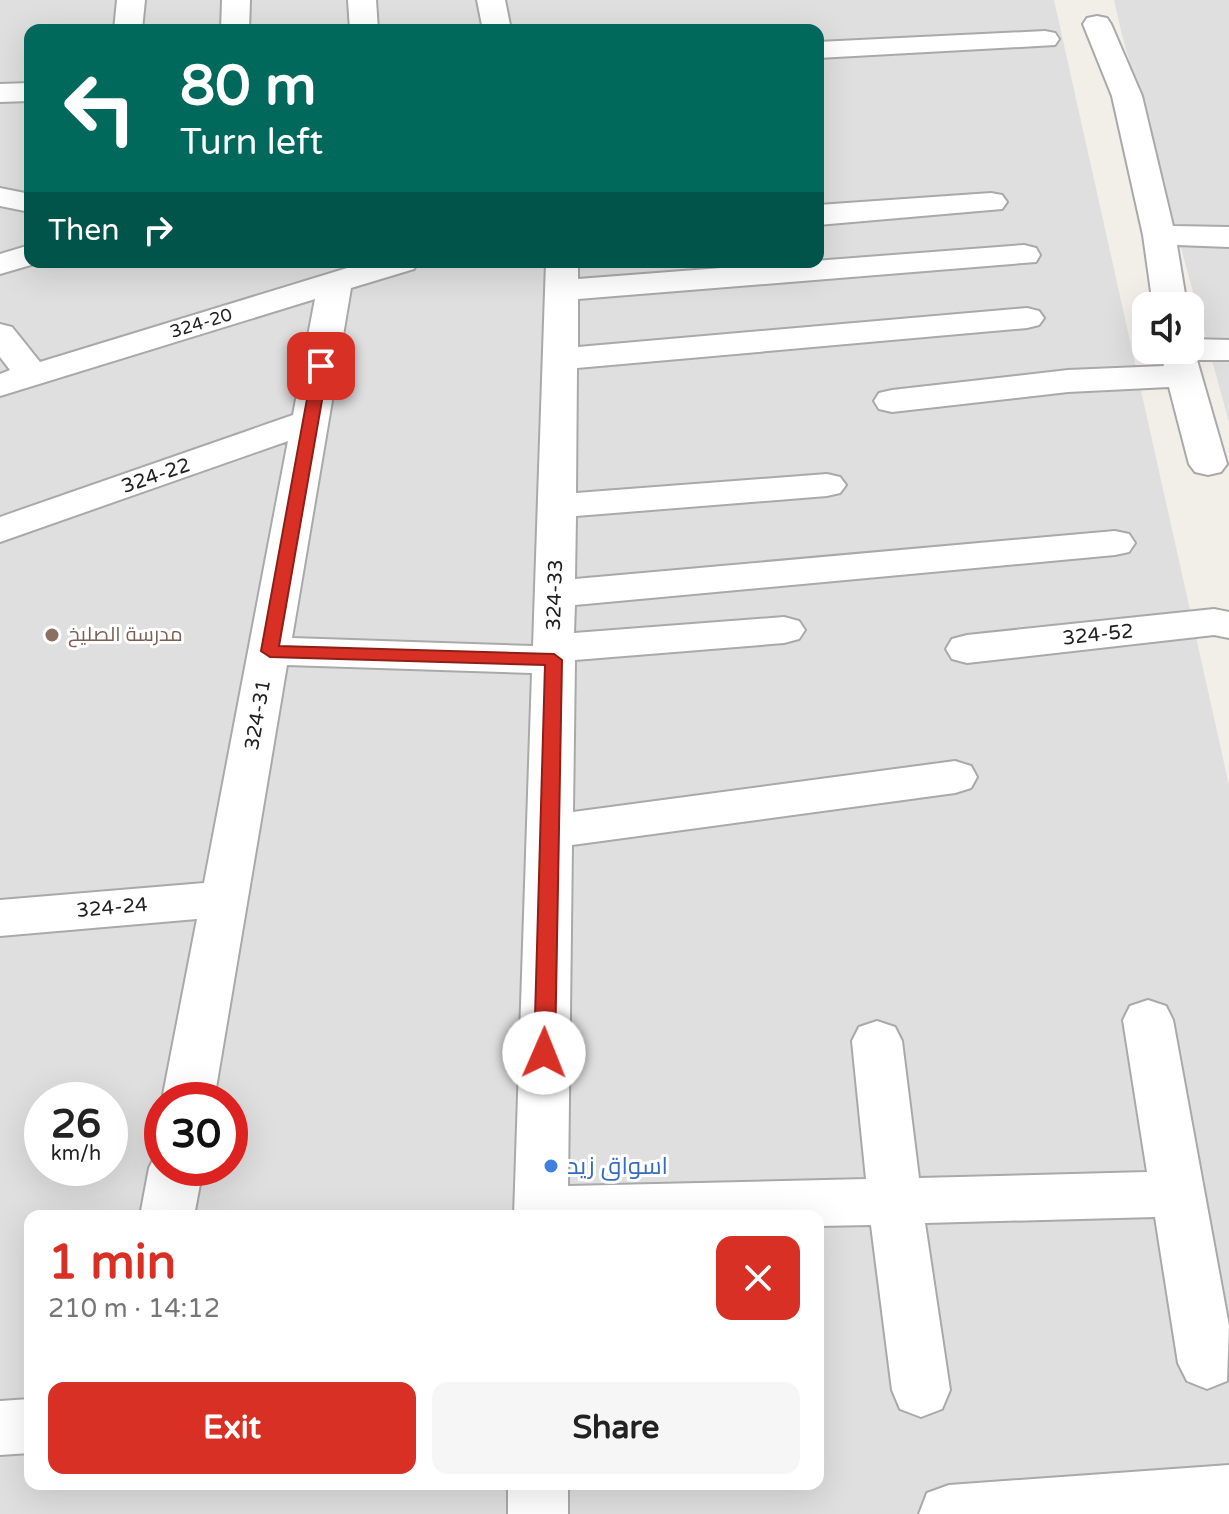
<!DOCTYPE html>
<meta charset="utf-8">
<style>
:root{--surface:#fff;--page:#f6f6f6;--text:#222;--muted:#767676;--accent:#d93025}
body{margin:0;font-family:"Varela Round",Cairo,sans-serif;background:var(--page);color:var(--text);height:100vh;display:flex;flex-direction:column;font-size:30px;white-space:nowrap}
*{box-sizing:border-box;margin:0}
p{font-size:26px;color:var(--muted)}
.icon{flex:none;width:44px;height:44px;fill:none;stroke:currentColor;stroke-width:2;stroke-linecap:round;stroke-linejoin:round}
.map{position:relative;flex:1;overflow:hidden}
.panel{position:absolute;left:24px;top:1210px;width:800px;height:280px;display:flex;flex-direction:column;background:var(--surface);border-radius:16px;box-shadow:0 8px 32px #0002}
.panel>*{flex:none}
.top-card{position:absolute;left:24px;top:24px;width:800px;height:244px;border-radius:16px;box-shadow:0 8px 32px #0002;background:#00695c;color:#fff;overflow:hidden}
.controls{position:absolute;left:1132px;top:292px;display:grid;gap:16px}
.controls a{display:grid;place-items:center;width:72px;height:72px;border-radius:16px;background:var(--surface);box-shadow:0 8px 32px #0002;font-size:40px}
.speed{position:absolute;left:24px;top:1082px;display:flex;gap:16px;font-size:40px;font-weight:700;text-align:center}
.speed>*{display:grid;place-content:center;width:104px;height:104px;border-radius:50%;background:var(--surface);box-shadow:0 8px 32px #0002;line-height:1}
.speed small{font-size:20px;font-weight:400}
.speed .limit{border:12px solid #d22;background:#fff;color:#111}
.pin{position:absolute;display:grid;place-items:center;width:68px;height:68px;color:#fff;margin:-34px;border-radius:16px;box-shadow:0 4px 12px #0006}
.me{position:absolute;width:88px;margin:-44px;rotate:1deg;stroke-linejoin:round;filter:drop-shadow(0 0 6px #0008)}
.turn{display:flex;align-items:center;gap:28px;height:168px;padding:0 24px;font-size:36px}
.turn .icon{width:104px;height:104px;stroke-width:2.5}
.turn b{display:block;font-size:56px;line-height:68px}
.then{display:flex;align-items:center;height:76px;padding:0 24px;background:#0003;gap:16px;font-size:30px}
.round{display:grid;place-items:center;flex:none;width:84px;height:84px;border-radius:16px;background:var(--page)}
.summary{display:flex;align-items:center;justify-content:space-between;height:136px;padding:0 24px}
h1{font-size:48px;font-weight:800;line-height:60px;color:var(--accent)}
.action{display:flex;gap:16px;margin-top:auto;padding:16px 24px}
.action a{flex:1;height:92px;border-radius:16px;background:var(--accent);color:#fff;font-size:32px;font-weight:800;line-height:92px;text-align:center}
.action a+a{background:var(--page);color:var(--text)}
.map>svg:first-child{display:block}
.residential{fill:#e0dfdf;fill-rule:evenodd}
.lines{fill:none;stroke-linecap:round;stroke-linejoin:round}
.minor-casing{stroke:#a9a9a9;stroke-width:4}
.minor{fill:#fff;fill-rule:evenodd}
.route{fill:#d93025;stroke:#8d1f18;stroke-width:2}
.education-dot{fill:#8d6e63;stroke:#fff;stroke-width:3}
.shop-dot{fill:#3f7fe0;stroke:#fff;stroke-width:3}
.labels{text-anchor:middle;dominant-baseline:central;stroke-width:6;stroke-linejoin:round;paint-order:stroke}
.far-street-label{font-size:18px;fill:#222;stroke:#fff}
.street-label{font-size:20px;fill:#222;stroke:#fff}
.education-label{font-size:20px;fill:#785e54;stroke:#fff;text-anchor:start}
.near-shop-label{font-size:24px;fill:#366cbe;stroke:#fff;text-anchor:start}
</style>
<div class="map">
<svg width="1229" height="1514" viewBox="0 0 1229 1514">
<rect width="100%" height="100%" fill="#f2efe9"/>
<!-- residential -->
<g class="residential">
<path d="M0,0H1054L1229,785V1514H0ZM30,30H818V262H30ZM42,1100H110V1168H42ZM162,1100H230V1168H162ZM30,1216H818V1484H30Z"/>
<path d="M1114,0H1229V422L1122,35Z"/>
</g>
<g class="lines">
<!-- minor casing -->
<g class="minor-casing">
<g id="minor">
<path d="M117,0H145L142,30H114Z"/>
<path d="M222,0H250L249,30H221Z"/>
<path d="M348,0H376L378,30H350Z"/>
<path d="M477,0H505L511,30H483Z"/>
<path d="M1097,16L1107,18L1111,24L1142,96L1173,226L1229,227V247L1177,245L1187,306H1153L1143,235L1112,96L1083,24L1087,18Z"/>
<path d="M1045,31L1055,33L1059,39L1055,45L818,58V42Z"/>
<path d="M30,83V101L0,102V84Z"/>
<path d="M0,188L30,194V212L0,206Z"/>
<path d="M991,193L1002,195L1007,202L1002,209L818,225V205Z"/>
<path d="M30,245V262H41L0,274V254Z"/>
<path d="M1024,245L1036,248L1040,255L1036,262L578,299V347L1027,308L1039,311L1044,318L1039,325L1027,328L577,368L576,493L827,474L840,477L846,485L840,493L827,496L576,516L575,579L1115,531L1129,534L1135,543L1129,552L1115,555L575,605L574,633L784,617L799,621L805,630L799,639L784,643L575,660L573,812L955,761L971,766L977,777L971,788L955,793L572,845L568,1186L866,1179L852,1041L859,1027L877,1021L895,1027L902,1041L919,1178L1147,1172L1123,1020L1130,1006L1148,1000L1166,1006L1173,1020L1229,1326L1227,1381L1207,1389L1187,1381L1178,1363L1155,1217L925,1223L950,1390L942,1409L921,1417L900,1409L892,1390L871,1225L818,1226V1216H514L532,673L287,665L214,1100H162L197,919L0,936V900L204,883L288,441L0,542V517L293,415L315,299L0,396V374L10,370L0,357V324L12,327L40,362L367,262H418L414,269L351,288L292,638L533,646L546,262H578V279Z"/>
<path d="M1190,339L1229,340V360H1197L1227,464L1221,472L1208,475L1195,472L1189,464L1169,387L1068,392L892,412L879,409L874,401L879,393L892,390L1068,370L1164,366L1160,350H1190Z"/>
<path d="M1214,609L1229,612V638L1214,635L967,663L952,659L946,649L952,639L967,635Z"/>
<path d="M162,1151V1168H203L194,1216H140L149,1168L157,1152Z"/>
<path d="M30,1399V1453L0,1455V1401Z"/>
<path d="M1229,1465V1514H919L927,1493L949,1485Z"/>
<rect x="508" y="1484" width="60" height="30"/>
</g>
</g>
<!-- minor -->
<use href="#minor" class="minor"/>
</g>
<!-- route -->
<path class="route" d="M321,361L328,366L279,646L554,654L562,660L555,1053L552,1059L544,1061L537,1059L534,1053L545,665L270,657L261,651L313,366Z"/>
<!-- markers -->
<circle class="education-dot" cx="52" cy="635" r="8"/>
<circle class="shop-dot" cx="551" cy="1166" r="8"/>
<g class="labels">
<!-- far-street labels -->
<g class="far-street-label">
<text transform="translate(201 323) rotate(-17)">324-20</text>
</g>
<!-- street labels -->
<g class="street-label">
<text transform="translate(156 476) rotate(-19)">324-22</text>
<text transform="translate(555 595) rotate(-88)">324-33</text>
<text transform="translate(1098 635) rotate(-6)">324-52</text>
<text transform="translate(258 715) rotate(-80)">324-31</text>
<text transform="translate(112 908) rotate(-5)">324-24</text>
</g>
<!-- education labels -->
<g class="education-label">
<text x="68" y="635">مدرسة الصليخ</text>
</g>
<!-- near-shop labels -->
<g class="near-shop-label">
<text x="567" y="1166">اسواق زيد</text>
</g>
</g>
</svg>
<div class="controls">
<a><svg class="icon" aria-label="sound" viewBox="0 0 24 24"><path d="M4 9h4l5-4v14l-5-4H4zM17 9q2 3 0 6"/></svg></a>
</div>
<div class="speed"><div>26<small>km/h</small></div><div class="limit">30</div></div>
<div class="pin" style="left:321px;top:366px;background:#d93025"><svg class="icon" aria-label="arrive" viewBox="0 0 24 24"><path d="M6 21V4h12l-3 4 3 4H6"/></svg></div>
<svg class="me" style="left:544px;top:1053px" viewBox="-20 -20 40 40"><circle r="19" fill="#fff"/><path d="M0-13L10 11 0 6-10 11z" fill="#d93025"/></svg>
<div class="top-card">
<div class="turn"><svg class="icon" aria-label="left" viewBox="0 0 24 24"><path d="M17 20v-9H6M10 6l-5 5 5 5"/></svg><div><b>80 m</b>Turn left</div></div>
<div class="then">Then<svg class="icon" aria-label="right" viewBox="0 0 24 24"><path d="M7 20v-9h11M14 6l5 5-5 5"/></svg></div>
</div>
<section class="panel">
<div class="summary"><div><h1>1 min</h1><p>210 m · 14:12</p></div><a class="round" style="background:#d93025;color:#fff"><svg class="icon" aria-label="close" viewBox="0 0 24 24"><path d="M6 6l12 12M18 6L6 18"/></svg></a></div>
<div class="action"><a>Exit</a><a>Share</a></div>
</section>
</div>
